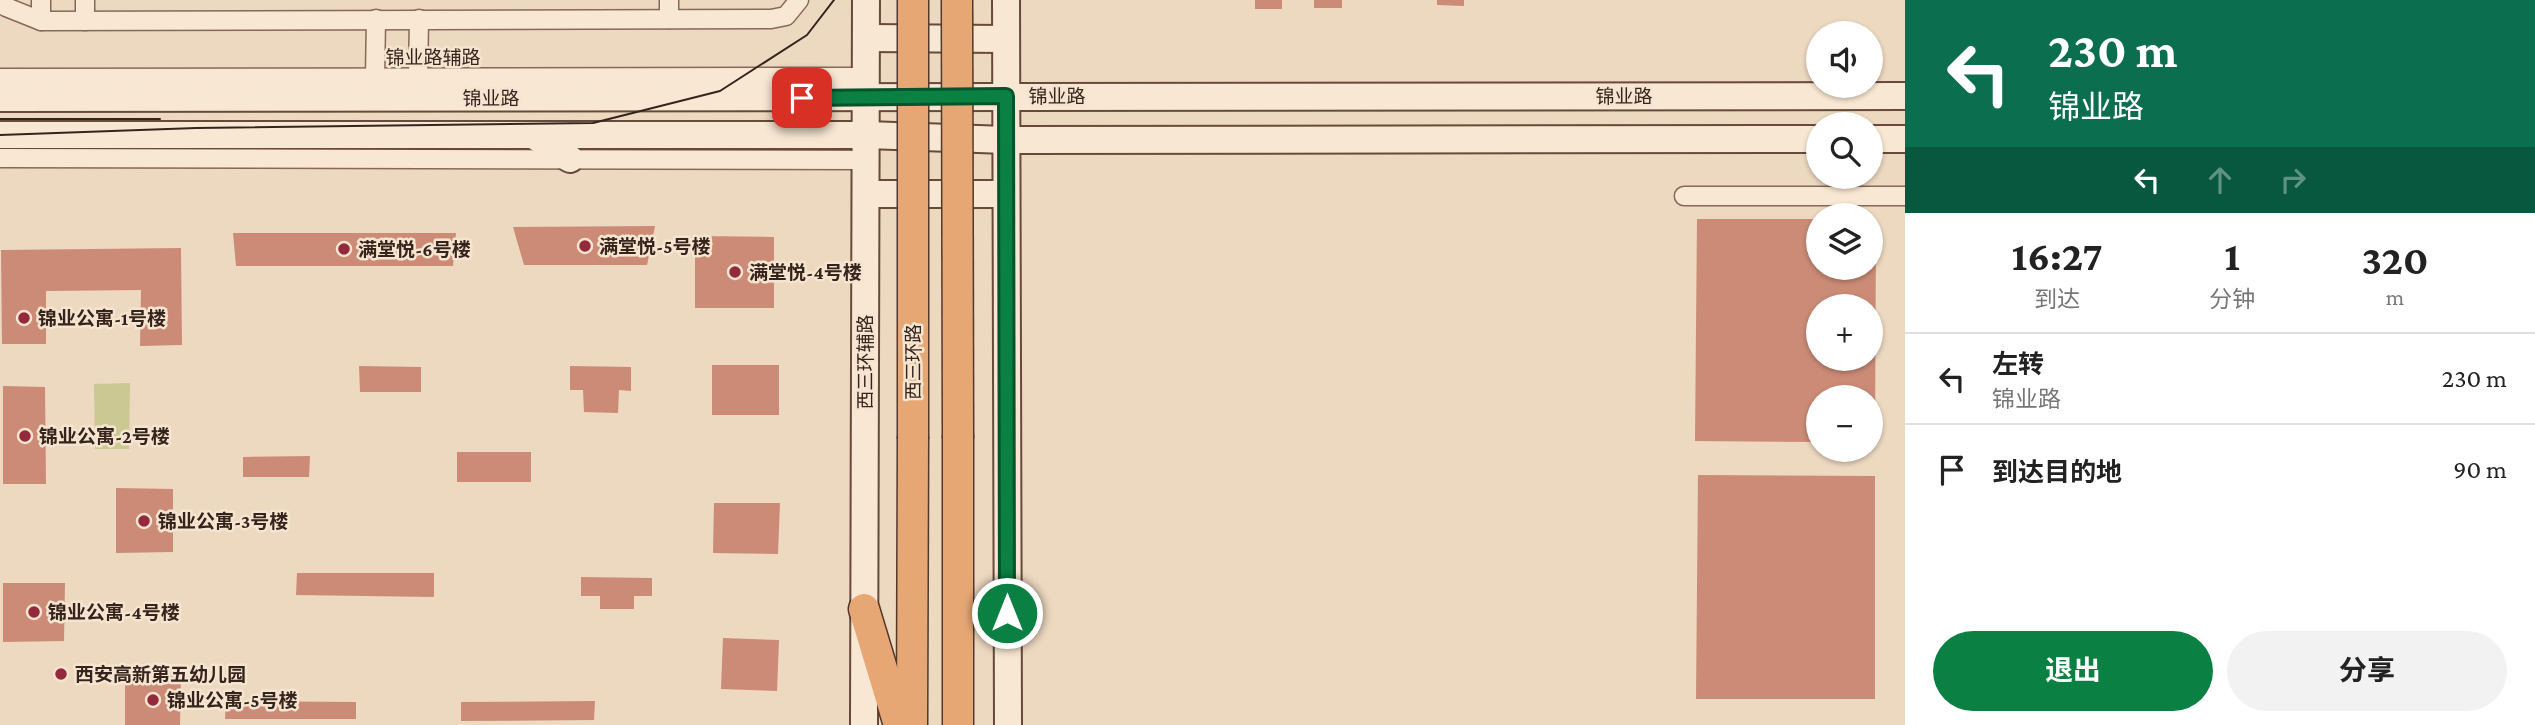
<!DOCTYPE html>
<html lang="zh">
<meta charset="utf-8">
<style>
:root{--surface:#fff;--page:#f2f2f2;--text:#222;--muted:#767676;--line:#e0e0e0;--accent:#0b8043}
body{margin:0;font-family:"Crimson Pro","Noto Sans SC",serif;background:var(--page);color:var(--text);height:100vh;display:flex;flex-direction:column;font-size:26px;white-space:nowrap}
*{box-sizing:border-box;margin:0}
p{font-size:23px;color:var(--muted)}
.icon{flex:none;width:38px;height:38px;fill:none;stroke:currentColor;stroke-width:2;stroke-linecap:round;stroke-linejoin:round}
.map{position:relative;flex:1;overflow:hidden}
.sheet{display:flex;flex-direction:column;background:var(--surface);width:630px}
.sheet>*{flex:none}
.banner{background:#0b6e4f;color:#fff;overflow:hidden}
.buttons{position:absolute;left:1806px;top:21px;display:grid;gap:14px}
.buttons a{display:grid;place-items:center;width:77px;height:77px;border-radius:50%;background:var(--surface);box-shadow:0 2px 5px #0004;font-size:35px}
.pin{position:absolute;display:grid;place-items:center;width:60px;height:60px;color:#fff;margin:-30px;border-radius:14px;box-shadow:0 4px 10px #0006}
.me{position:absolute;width:77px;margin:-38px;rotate:0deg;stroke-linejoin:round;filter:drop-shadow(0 0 5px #0008)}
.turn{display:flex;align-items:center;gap:24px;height:147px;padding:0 28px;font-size:32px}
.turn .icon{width:91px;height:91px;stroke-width:2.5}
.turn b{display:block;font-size:49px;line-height:60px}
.lanes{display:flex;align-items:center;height:66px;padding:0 28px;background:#0003;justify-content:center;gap:35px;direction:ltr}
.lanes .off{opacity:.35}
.eta{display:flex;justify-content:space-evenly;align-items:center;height:119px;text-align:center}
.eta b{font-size:42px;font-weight:700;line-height:49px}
.button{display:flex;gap:14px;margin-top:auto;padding:14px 28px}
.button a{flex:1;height:80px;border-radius:42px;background:var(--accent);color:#fff;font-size:28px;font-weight:700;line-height:80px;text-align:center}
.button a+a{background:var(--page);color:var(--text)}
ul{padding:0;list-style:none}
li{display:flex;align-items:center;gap:21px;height:91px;padding:0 28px;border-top:2px solid var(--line)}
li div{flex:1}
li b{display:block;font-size:26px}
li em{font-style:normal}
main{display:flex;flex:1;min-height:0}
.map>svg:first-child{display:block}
.green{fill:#cbc894}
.building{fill:#cb8b76;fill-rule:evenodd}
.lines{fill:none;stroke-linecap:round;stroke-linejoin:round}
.minor-casing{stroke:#866958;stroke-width:21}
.secondary-casing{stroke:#674a3b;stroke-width:30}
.trunk-casing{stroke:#53382c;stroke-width:33}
.minor{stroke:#f8e7d2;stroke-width:18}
.secondary{stroke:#f8e7d2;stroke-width:26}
.trunk{stroke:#e7a774;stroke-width:30}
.tram{stroke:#35241c;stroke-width:2}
.trunk-bridge-casing{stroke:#53382c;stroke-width:33;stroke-linecap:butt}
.trunk-bridge{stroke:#e7a774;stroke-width:30}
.route-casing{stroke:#07532c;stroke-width:18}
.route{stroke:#0b8043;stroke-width:12}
.poi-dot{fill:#94293b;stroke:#f5e4cf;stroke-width:2.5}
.labels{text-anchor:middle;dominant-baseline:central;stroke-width:5;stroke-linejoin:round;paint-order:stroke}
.street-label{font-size:19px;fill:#35241c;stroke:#f5e4cf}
.poi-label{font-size:19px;font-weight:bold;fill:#35241c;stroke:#f5e4cf;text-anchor:start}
</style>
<main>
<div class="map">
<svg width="1905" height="725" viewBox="0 0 1905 725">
<rect width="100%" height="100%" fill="#edd8c0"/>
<!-- green -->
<path class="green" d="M130,383L129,449H95L94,384Z"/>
<!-- building -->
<g class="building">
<rect x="1255" y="0" width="27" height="9"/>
<rect x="1314" y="0" width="28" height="8"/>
<path d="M1437,0H1464V6L1437,5Z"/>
<path d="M1697,219H1818V268H1871V219H1876L1875,443H1871V397H1818V442L1695,441ZM1818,306H1871V359H1818Z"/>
<path d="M655,226L647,265H524L513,227Z"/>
<path d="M233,233H456L453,266H236Z"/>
<path d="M695,236L774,237V308H695Z"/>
<path d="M181,248L182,345L140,346L141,290L46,291V344H2L1,250Z"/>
<rect x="712" y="365" width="67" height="50"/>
<path d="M359,366L421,367V392H360Z"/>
<path d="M570,366L631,367V391L619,390L618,413L584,412L583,390H570Z"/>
<path d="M3,386L45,387L46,484H3Z"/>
<rect x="457" y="452" width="74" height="30"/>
<path d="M310,456L309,477H243V457Z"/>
<path d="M1698,475L1875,476V699H1696Z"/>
<path d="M116,488L173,489V552L116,553Z"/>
<path d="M714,503H780L778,554L713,553Z"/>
<path d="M297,573H434V597L296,595Z"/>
<path d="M581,577L652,578V596H634V609H600V596H581Z"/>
<path d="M3,583H65L64,641L3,642Z"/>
<path d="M723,638L779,640L777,691L721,689Z"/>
<path d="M125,674L181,675L180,725H125Z"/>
<path d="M226,701L356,702V719H225Z"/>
<path d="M595,701L594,720L461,721V702Z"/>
</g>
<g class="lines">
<!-- minor casing -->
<g class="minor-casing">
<g id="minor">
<path d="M41,0V21"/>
<path d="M85,0V21"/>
<path d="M0,1L6,7L41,21L771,19L786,16L799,0"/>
<path d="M419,19L418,78L425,87"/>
<path d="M669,19V0"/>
<path d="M0,78L867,77"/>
<path d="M370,87L375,78L376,19"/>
<path d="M0,158L866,160"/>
<path d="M1684,196H1905"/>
</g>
</g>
<!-- secondary casing -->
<g class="secondary-casing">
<g id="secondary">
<path d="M1006,0L1008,725"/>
<path d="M867,38L1006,39"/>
<path d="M0,98L1905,96"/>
<path d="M0,135H867L1006,140L1818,139"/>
<path d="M533,135L570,159"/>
<path d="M1871,139H1905"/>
<path d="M866,194H1006"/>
<path d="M864,725L866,0"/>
</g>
</g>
<!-- trunk casing -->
<g class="trunk-casing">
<g id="trunk">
<path d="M958,438V725"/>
<path d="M864,609L899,725"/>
<path d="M912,725L913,439"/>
</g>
</g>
<!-- minor -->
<use href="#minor" class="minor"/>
<!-- secondary -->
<use href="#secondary" class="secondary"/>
<!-- trunk -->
<use href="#trunk" class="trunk"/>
<!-- tram -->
<g class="tram">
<path d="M0,119H160"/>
<path d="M0,135L196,128L593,123L720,91L807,35L834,0"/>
</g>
<!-- trunk-bridge casing -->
<g class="trunk-bridge-casing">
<g id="trunk-bridge">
<path d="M957,0L958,438"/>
<path d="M913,439V0"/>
</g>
</g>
<!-- trunk-bridge -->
<use href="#trunk-bridge" class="trunk-bridge"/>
</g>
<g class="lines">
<!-- route casing -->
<g class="route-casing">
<path id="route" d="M802,98L1006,96L1007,613"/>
</g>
<!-- route -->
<use href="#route" class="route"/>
</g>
<!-- markers -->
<g class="poi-dot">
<circle cx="585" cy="246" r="7"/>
<circle cx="344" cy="249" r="7"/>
<circle cx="735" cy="272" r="7"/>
<circle cx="24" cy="318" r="7"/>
<circle cx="25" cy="436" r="7"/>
<circle cx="144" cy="521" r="7"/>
<circle cx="34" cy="612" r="7"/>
<circle cx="61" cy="674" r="7"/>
<circle cx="153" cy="700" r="7"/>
</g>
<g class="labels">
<!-- street labels -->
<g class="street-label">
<text x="433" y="57">锦业路辅路</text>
<text x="1057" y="96">锦业路</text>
<text x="1624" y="96">锦业路</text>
<text x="491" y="98">锦业路</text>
<text transform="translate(865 362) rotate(-90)">西三环辅路</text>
<text transform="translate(913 362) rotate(-90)">西三环路</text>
</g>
<!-- poi labels -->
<g class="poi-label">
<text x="599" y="246">满堂悦-5号楼</text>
<text x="358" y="249">满堂悦-6号楼</text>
<text x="749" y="272">满堂悦-4号楼</text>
<text x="38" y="318">锦业公寓-1号楼</text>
<text x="39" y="436">锦业公寓-2号楼</text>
<text x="158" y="521">锦业公寓-3号楼</text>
<text x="48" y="612">锦业公寓-4号楼</text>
<text x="75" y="674">西安高新第五幼儿园</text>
<text x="167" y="700">锦业公寓-5号楼</text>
</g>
</g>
</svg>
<div class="buttons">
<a><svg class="icon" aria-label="sound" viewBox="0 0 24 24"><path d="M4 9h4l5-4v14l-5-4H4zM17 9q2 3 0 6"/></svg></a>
<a><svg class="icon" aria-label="search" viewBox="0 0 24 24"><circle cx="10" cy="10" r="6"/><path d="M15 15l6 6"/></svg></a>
<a><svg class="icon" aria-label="layers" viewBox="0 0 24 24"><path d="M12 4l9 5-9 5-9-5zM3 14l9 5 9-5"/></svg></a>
<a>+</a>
<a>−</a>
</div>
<div class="pin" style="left:802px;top:98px;background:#d93025"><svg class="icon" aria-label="arrive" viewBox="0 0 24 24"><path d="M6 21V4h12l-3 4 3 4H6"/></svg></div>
<svg class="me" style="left:1007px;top:613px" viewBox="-20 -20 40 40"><circle r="17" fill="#0b8043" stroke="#fff" stroke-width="3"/><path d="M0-11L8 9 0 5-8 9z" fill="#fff"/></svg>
</div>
<section class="sheet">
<div class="banner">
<div class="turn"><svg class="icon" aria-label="left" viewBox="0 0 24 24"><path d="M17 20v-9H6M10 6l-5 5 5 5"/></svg><div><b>230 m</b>锦业路</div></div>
<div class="lanes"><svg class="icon" aria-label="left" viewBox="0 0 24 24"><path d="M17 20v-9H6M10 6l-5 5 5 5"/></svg><svg class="icon off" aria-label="ahead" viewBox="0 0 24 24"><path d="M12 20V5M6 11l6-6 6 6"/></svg><svg class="icon off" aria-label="right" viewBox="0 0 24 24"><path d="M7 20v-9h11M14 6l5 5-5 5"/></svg></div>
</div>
<div class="eta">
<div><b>16:27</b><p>到达</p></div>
<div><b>1</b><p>分钟</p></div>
<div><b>320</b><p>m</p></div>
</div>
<ul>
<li><svg class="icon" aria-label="left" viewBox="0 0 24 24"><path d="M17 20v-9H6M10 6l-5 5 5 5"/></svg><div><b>左转</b><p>锦业路</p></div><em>230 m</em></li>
<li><svg class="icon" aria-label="arrive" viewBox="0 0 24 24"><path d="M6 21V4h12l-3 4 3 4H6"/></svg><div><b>到达目的地</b></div><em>90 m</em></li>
</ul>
<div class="button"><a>退出</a><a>分享</a></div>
</section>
</main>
